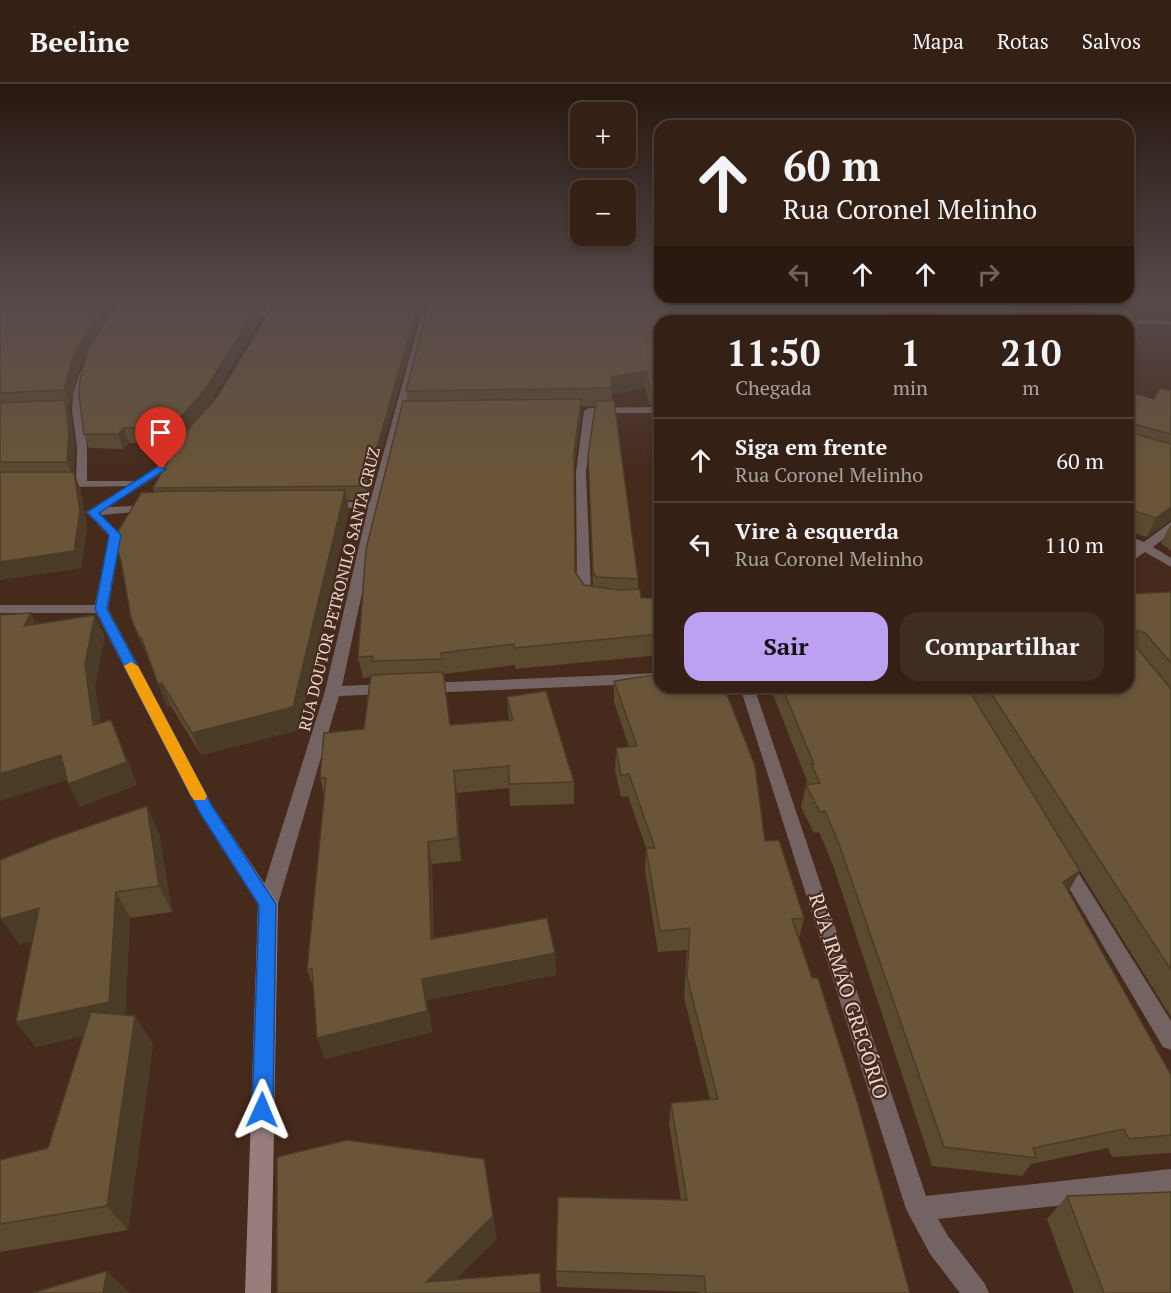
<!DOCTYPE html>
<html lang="pt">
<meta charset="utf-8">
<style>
:root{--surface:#342015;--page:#3f2d22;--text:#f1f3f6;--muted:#a9a3a0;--line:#4e3e34;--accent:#bca0f2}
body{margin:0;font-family:"PT Serif",serif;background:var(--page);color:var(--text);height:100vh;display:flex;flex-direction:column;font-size:22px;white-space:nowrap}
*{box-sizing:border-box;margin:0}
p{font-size:20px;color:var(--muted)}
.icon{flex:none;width:33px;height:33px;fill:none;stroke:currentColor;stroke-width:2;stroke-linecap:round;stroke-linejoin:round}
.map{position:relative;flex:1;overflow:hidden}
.side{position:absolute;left:654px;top:231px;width:480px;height:378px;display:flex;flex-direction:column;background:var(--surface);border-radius:18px;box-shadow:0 3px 9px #0003,0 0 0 2px var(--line)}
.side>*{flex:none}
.hud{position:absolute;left:654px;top:36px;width:480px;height:183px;border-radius:18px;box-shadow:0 3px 9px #0003,0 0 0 2px var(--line);background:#342015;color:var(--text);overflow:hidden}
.controls{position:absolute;left:570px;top:18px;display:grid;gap:12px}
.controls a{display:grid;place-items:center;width:66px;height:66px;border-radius:12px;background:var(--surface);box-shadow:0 3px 9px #0003,0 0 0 2px var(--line);font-size:30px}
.pin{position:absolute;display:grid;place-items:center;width:51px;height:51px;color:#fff;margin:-62px -26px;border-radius:50% 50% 50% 0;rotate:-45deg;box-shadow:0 0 6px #0007}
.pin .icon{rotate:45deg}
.me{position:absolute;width:66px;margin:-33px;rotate:1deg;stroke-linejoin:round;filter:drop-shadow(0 0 4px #0008)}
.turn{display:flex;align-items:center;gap:21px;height:126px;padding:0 30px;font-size:27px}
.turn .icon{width:78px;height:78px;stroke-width:2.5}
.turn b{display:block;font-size:42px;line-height:51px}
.lanes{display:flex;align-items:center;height:57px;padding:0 30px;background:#0003;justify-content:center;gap:30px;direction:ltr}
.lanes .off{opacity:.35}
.eta{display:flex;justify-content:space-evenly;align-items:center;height:102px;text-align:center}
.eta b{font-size:36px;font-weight:700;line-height:42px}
.cta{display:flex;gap:12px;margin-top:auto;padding:12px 30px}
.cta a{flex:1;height:69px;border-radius:18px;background:var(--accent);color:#111;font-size:24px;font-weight:700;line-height:69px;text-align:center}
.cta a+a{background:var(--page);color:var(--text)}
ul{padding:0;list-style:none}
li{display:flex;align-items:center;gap:18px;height:84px;padding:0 30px;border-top:2px solid var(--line)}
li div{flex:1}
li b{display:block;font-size:22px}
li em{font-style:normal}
header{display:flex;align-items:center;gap:36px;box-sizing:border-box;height:84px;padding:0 30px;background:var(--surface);border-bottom:2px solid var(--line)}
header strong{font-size:28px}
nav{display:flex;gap:33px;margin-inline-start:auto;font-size:21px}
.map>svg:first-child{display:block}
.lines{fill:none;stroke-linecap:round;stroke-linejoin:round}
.minor{fill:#746363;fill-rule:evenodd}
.secondary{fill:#987d7d;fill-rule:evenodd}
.wall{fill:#5b4930;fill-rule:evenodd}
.shaded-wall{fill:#4a3c27}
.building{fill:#6a5538;stroke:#4a3c27;stroke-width:1.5}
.route{fill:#1a73e8;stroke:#114b97;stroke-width:1.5}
.slow{fill:#f59e0b}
.labels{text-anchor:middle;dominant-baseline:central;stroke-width:4.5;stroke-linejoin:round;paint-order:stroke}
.street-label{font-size:16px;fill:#e8d5cc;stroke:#462a1c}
.near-street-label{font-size:20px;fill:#e8d5cc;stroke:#462a1c}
</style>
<header>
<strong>Beeline</strong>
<nav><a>Mapa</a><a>Rotas</a><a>Salvos</a></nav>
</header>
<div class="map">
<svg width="1171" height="1209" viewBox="0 0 1171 1209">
<rect width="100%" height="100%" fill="#462a1c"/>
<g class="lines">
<!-- minor -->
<g class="minor">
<path d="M118,218H126L112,245H106L105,243Z"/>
<path d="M266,218H274L273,232L240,233L236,231L240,229L266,228Z"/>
<path d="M998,229L1171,237V241L1128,239V237L995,233L994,231Z"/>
<path d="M425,230L429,232L381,421L342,602L387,600L395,605L387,610L339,612L278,820L275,826L268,828L261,826L258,820L325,607L368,424H329L323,421L329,418H370L421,232Z"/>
<path d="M85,285L90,288L83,310L82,326L87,363V397H136L142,400L140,402L72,403L66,400L76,397L77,363L72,326L73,310L80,288Z"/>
<path d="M660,323V329H594L586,388L591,507L597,516L590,520L585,519L577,507L576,388L584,327L589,324Z"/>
<path d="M152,421L156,422V426L92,432L86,428L92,424Z"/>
<path d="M1171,438V449L1153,463L1171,474V483L1145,468L1128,480V470L1136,463L1128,460V452L1144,458Z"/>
<path d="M0,521H101L108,525L101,529H0Z"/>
<path d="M660,589V599L426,609L419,604L426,599Z"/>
<path d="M740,603H754L926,1112L1171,1085V1109L938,1135L948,1152L985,1200L989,1209H960L930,1170L906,1125Z"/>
<path d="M1065,775L1071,777L1171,937V966L1163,963L1059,787L1056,782L1059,777Z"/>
</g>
<!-- secondary -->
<path class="secondary" d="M183,356L188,359L165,387L99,429L121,451L108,525L212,721L278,820L271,1209H245L258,821L200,730L94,525L109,452L86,428L157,383L179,357Z"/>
</g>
<!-- wall -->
<g class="wall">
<path d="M0,218H116L110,228L101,227L104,237L96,254L121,225L119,218H264V226H259L261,234L209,320L175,359H129L123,365L89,364L84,350L87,270L78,287L70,321H67L71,331L75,363L74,389L80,404L87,443L81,484L0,496Z"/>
<path d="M274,218H460L459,219H469V218H621V219H630V218H1005L1004,221L1021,237H660V371L651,331L652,321H649L646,304L612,310V316L638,495V505L641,514H660V571L515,585V581L444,590L450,641L509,636L507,613L574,698V720L510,722L509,704L457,709L461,777L432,780L434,854L555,869L556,891L427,916L432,948L325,975L317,954L314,905L307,886L324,711L320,694L364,645L370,593L363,594L358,573L407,317L406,307L427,226H417L418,234L368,416H347L349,426L299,646L201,671L171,622L167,623L149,575H148L131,534L155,408L153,404L217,313L276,224ZM581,322H595L588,372L593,502L584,501L575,488L574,388L581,332Z"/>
<path d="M1070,218H1122L1123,220L1121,225L1141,245L1135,260H1128V237H1088L1090,231H1081Z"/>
<path d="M1171,307V436L1147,453L1128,447V308L1154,315Z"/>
<path d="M1171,440V467L1161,459Z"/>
<path d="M1171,508V933L1080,787L1068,808L1171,991V1069L1112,1073L1108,1064L1031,1080L1022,1092L932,1082L833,781L819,748L814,749L801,723L807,697L770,603H1128V510Z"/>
<path d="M614,597L765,757L804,834L799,854L910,1209H700V1208L557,1203L556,1187L681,1116L669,1039L671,1019L710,1015L684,914L687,866L658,868L645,786L646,764L628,712L621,713L615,686L616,664L629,663L614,618Z"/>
<path d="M159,749L172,828L130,834L125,931L135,932L153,961L128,1146L0,1168V1076L48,1064L83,952L36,963L16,938L32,857L20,861Z"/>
<path d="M1067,1112L1171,1209H1074L1047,1135Z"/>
</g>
<!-- shaded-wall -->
<g class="shaded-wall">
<path d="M106,218H116L110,228Z"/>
<path d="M258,222L261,234L209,320L175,359L170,345Z"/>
<path d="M100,224L104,237L78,287L70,321L64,306L73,273Z"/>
<path d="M417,224L418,234L368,416L366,402Z"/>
<path d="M646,287V304L612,310L611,293Z"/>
<path d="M581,315V332L574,388V370Z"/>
<path d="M65,316L71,331L75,363L74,389L80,404L87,443L81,484L0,496V478L74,394L67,378Z"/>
<path d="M124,344L129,359L123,365L118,350Z"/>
<path d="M345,406L349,426L299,646L201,671L192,649Z"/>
<path d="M1171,423V436L1147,453L1156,434Z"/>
<path d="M31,529L41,551L24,542Z"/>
<path d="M95,531L105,553L95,603L105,664L93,641L85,580Z"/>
<path d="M139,553H141L150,575H148Z"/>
<path d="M162,599L171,622L167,623L158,600Z"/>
<path d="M111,636L121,659L137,701L80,723L68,700Z"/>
<path d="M61,671L73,694L0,717V690Z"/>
<path d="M454,687L457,709L461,777L458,754Z"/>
<path d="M147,722L159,749L172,828L159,802Z"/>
<path d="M428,758L432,780L435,877L431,855Z"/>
<path d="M1080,787L1068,808L1063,798Z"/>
<path d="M116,808L130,834L125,943L36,963L16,938Z"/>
<path d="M39,824L56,850L20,861L1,835Z"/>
<path d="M555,869L556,891L427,916L432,948L325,975L317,954L422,895Z"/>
<path d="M135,932L153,961L128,1146L107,1122Z"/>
<path d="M484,1075L497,1155L442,1209L426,1198Z"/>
<path d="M107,1187L130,1209H103Z"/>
</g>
<!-- building -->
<g class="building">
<path d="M859,218H914L1012,222L1021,237H1006L887,224L884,237H660V304H650L646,287L611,293L612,304L406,307L429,219H710L724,224H737L739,221L735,219Z"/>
<path d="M1085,218H1122L1123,220Z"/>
<path d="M0,220L100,224L73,273L64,306L0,309Z"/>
<path d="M258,222L205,306L170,345L124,344L118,350H84L79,312L80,296L88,265L113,225Z"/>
<path d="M272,224H417L366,402L153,404L182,352L217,313Z"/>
<path d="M1092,225H1128L1141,245H1128V237H1103Z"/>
<path d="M1160,304L1171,307V350L1134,340L1135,350L1171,360V423L1156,434L1128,425V308L1154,315Z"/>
<path d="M660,313V349L652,314Z"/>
<path d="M581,315L574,370L575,488L584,501L618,506L640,505L641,514H660V550L514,564V560L441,569L442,575L372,577L373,572L358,573L366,465L403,317Z"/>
<path d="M65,316L69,348L67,378H0V319Z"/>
<path d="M614,316L638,495L596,493L593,488L588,372L596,317Z"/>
<path d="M0,388H74L80,427L74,467L0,478Z"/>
<path d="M345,406L293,623L192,649L162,599L158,600L141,553H139L131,534L121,477L114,454L141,409L166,407Z"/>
<path d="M1171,508V579L1145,549L1137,546V564L1171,605V886L987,603H1128V510Z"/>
<path d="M31,529L24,542L95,531L85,580L93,641L111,636L127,678L68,700L61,671L0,690V531Z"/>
<path d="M443,588L450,641L513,636L507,613L546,607L574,698L509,700V682L454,687L458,754L428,758L431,855L547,834L555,869L422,895L427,927L317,954L312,885L307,886L326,694H320L324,649L364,645L371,591Z"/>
<path d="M660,590V603H723L730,618L755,682L765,757L779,756L804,834L792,835L812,894H818L857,1017L910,1209H706L704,1192L556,1187L558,1113L687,1116L671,1019L718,1015L687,893L690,844L660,847L646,764H655L629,690L621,691L616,664L637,662L614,597Z"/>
<path d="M782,603H967L1080,787L1063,798L1171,991V1051L1129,1055L1124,1045L1033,1064L1036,1074L944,1063L839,760L825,727L820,728L806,701L820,699L811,680H814Z"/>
<path d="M147,722L159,802L116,808L109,918L16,938L39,824L1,835L0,830V776L52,755Z"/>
<path d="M91,928L135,932L107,1122L0,1140V1076L48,1064Z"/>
<path d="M347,1056L484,1075L493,1132L426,1198L540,1189L541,1209H277V1073Z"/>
<path d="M1171,1108V1209H1104L1067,1112Z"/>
<path d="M107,1187L103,1209H32Z"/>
</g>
<!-- sky -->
<linearGradient id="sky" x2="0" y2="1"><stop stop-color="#26170f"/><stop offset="0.56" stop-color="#574a4b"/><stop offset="1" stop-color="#574a4b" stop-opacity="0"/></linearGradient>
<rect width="1171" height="387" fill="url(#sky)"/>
<!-- route -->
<path class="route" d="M157,383L166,385L99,429L121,451L107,525L212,722L276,820L273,1026L270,1033L262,1036L255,1033L252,1026L259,821L200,729L95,525L109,451L87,428Z"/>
<!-- slow -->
<path class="slow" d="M131,578L138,582L207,712L205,716H194L191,712L124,582Z"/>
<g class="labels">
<!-- street labels -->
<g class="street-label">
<text transform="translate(339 505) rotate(-76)">RUA DOUTOR PETRONILO SANTA CRUZ</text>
</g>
<!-- near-street labels -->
<g class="near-street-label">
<text transform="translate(849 912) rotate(72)">RUA IRMÃO GREGÓRIO</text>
</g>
</g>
</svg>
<div class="controls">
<a>+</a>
<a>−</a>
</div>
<div class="pin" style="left:161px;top:385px;background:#d93025"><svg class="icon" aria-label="arrive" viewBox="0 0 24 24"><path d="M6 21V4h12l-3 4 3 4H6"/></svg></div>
<svg class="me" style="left:262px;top:1026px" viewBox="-20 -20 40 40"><path d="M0-17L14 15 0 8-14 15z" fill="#1a73e8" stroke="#fff" stroke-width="4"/></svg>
<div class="hud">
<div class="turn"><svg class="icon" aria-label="ahead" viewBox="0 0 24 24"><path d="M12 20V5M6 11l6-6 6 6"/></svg><div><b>60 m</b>Rua Coronel Melinho</div></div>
<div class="lanes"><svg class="icon off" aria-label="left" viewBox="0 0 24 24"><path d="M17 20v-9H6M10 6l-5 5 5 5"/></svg><svg class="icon" aria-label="ahead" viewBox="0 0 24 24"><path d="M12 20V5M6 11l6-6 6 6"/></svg><svg class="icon" aria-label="ahead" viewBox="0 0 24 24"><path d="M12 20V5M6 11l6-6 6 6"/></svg><svg class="icon off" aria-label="right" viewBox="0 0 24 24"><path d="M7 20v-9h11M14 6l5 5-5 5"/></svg></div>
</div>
<section class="side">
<div class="eta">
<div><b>11:50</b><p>Chegada</p></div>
<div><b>1</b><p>min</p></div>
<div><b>210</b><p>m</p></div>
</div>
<ul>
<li><svg class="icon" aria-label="ahead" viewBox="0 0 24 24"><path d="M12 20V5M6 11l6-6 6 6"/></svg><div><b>Siga em frente</b><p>Rua Coronel Melinho</p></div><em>60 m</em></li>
<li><svg class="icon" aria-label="left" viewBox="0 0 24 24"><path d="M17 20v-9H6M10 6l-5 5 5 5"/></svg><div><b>Vire à esquerda</b><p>Rua Coronel Melinho</p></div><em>110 m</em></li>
</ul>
<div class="cta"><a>Sair</a><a>Compartilhar</a></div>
</section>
</div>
